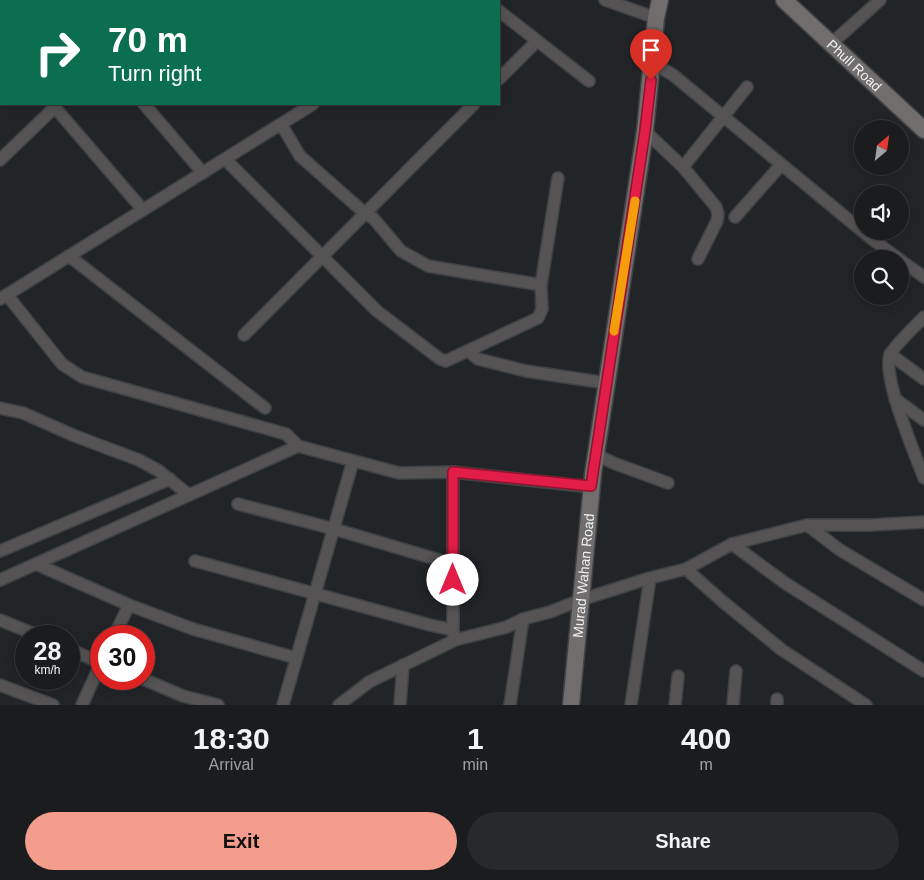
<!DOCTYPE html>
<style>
:root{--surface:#1a1c1e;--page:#27292b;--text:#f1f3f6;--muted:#9fa1a4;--line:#383a3c;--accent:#f49d8c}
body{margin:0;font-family:Arial,sans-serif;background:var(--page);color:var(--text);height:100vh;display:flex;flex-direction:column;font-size:19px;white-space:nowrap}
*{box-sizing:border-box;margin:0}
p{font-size:16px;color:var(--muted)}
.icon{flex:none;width:28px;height:28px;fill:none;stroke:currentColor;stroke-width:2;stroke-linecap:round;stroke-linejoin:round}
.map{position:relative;height:705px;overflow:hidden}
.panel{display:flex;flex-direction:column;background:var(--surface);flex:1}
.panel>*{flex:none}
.banner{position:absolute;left:0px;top:0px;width:500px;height:105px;box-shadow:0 2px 12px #0003,0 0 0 1px var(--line);background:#0b6e4f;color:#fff;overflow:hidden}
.needle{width:32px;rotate:29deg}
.fabs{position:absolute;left:854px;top:120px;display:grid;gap:10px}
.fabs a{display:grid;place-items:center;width:55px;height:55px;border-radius:50%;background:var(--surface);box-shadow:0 2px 12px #0003,0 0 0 1px var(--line);font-size:25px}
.speed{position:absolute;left:15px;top:625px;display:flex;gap:10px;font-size:25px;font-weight:700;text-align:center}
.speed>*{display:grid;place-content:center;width:65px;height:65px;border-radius:50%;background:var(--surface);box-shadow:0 2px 12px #0003,0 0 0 1px var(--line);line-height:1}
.speed small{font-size:12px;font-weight:400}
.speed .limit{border:8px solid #d22;background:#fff;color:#111}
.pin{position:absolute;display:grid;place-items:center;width:42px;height:42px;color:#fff;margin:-51px -21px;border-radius:50% 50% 50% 0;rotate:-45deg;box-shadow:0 0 5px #0007}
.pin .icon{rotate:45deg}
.me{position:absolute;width:55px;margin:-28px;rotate:0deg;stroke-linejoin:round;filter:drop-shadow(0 0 4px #0008)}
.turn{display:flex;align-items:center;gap:18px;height:105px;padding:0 25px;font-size:22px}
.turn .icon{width:65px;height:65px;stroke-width:2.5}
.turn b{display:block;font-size:35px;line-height:42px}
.eta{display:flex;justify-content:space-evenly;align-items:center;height:85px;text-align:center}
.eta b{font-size:30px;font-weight:700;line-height:35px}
.action{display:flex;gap:10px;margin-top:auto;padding:10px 25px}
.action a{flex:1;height:58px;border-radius:30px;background:var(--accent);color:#111;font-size:20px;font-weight:700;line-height:58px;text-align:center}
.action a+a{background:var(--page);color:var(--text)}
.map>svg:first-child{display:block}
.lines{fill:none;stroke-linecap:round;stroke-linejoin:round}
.street-casing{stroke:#3f4244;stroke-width:14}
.secondary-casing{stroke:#3f4244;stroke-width:19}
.street{stroke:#555353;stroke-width:11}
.secondary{stroke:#706d6c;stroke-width:16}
.route-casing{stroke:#92132f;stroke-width:12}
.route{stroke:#e11d48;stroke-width:9}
.slow{stroke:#f59e0b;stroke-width:9}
.labels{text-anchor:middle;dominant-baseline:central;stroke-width:5;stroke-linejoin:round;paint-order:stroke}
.street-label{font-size:14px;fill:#eff1f3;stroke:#191c1e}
</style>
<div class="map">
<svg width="924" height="705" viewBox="0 0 924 705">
<rect width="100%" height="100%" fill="#222528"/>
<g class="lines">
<!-- street casing -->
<g class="street-casing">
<g id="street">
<path d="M56,0L58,1"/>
<path d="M226,0L228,1"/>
<path d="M299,0L300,1"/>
<path d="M486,0L487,1"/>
<path d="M605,0L656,18"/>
<path d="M268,1L270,0"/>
<path d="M443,1L444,0"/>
<path d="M499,11L589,81"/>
<path d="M0,43L1,45"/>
<path d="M831,44L880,0"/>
<path d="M653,63L673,75L872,239L899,259"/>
<path d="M499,79L537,41"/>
<path d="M52,104L143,210"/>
<path d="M144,104L203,173"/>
<path d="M281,124L300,156L360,209L374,219L401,251L428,266L541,285"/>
<path d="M645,131L683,167L716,207L718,214L717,221L698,259"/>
<path d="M225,159L377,311L440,359L446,361L538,318L542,309L541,285L558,178"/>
<path d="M0,160L55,107"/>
<path d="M683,167L747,87"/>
<path d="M735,217L781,165"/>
<path d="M69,256L265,408"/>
<path d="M900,260L924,277"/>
<path d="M7,295L62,364L82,377L286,434L298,446L399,473L453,472L591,487"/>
<path d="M0,299L313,104"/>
<path d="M924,317C917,324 893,347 890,355C882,377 915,454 924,478"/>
<path d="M244,335L474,104"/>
<path d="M468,351L478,359L526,371L606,383"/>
<path d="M890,354L924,379"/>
<path d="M895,399L924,420"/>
<path d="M0,408L23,413L75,436L139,460L159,471L189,495"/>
<path d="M596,455L616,464L668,483"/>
<path d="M453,472V630L454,636"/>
<path d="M238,504L334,529L453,564"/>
<path d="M807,525L840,550L924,600"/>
<path d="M732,544L785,583L924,671"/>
<path d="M0,551L170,479"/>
<path d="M195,561L430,625L453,630"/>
<path d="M36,564L129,605L193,629L296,658"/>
<path d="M686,569L722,601L782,650L866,705"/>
<path d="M0,580L298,446"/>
<path d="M0,620L39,636"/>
<path d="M114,636L129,605"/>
<path d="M69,649L101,663"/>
<path d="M143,679L183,696L218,705"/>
<path d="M0,685L53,705"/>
<path d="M82,705L101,663"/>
<path d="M283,705L353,461"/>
<path d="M339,705L369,682L455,640L507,627L523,619L550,612L580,600L650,578L686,569L732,544L807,525H871L924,522"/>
<path d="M400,705L403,665"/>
<path d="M510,705L523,619"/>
<path d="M631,705L650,578"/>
<path d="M675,705L678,676"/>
<path d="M733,705L736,671"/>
<path d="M777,705V699"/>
</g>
</g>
<!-- secondary casing -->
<g class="secondary-casing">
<g id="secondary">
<path id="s1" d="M784,0L924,130"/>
<path id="s2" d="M571,705L593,474L645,131L656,18L660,0"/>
</g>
</g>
<!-- street -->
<use href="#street" class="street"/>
<!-- secondary -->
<use href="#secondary" class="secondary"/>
</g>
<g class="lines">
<!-- route casing -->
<g class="route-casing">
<path id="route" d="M453,580V472L591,486L645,131L651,80"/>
</g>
<!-- route -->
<use href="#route" class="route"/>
<!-- slow -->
<path class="slow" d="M614,331L635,201"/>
</g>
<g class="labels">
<!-- street labels -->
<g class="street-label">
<text stroke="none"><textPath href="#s1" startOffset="96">Phull Road</textPath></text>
<text stroke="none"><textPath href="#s2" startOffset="130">Murad Wahan Road</textPath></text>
</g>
</g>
</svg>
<div class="fabs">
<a><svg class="needle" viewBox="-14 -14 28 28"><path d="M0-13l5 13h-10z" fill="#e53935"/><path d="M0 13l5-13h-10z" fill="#9fa1a4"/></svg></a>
<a><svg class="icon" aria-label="sound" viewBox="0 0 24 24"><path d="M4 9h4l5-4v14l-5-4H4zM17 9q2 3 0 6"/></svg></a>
<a><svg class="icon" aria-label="search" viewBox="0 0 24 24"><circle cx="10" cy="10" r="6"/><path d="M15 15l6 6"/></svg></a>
</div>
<div class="speed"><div>28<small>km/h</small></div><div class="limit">30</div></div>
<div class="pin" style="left:651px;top:80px;background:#d93025"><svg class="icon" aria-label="arrive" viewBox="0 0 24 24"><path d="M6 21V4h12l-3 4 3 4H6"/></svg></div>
<svg class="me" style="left:453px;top:580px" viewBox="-20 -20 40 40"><circle r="19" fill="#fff"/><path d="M0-13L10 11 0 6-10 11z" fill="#e11d48"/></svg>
<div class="banner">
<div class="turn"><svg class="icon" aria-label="right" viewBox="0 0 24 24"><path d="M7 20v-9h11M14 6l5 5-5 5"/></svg><div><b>70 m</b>Turn right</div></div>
</div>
</div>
<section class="panel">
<div class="eta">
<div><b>18:30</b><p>Arrival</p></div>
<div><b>1</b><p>min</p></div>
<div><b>400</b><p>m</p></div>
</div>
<div class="action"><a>Exit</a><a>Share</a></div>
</section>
